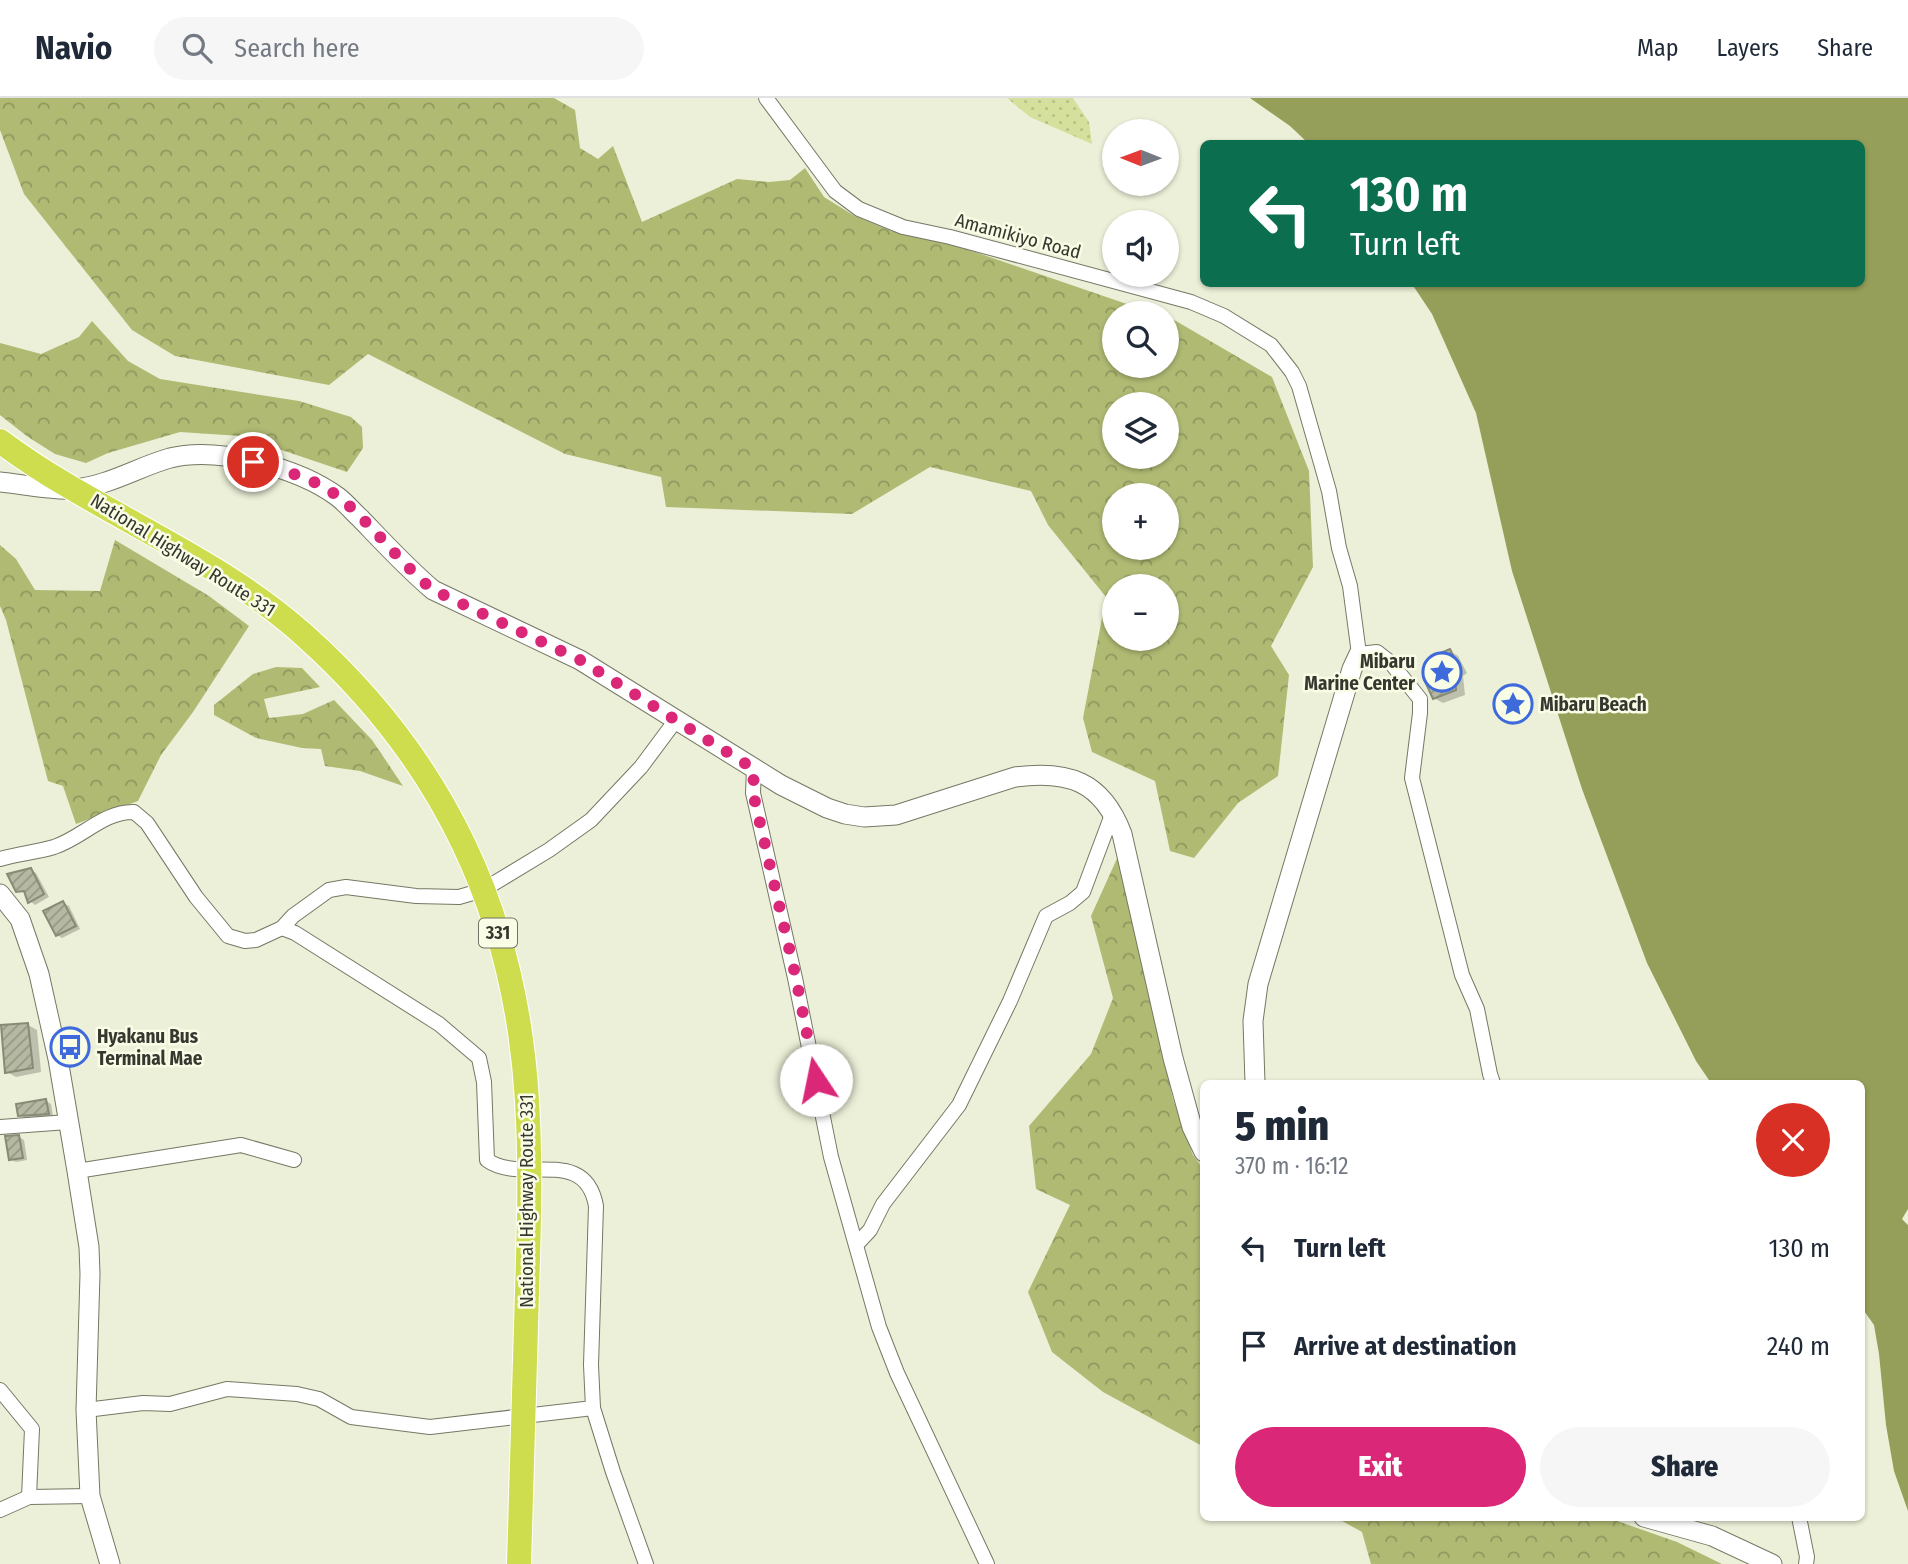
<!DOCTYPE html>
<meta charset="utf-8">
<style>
:root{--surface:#fff;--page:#f6f6f7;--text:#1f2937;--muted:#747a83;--line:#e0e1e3;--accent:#db2777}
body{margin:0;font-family:"Fira Sans Condensed",sans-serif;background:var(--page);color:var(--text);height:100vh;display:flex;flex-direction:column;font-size:26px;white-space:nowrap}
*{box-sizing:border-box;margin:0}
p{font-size:23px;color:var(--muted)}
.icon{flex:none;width:38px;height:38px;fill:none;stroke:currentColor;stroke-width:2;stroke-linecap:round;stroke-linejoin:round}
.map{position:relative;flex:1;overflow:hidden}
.side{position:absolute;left:1200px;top:982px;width:665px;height:441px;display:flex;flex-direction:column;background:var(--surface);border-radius:10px;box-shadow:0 2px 5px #0004}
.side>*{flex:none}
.guide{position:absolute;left:1200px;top:42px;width:665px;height:147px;border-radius:10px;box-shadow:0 2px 5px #0004;background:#0b6e4f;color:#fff;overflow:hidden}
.needle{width:46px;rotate:271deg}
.controls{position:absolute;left:1102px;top:21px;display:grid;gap:14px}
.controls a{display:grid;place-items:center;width:77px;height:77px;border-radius:50%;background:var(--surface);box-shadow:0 2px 5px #0004;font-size:35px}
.pin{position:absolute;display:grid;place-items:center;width:60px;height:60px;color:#fff;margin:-30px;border:4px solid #fff;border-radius:50%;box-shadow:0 2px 7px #0007}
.me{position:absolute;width:77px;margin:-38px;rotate:349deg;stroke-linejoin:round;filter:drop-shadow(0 0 5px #0008)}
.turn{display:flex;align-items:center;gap:24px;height:147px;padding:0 35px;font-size:32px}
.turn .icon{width:91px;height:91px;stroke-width:2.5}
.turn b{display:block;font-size:49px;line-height:60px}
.round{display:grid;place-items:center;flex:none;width:74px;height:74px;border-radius:37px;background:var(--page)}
.head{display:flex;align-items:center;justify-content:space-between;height:119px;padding:0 35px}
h1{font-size:42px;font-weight:800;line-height:52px}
.primary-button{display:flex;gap:14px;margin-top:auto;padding:14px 35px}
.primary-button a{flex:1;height:80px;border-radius:42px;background:var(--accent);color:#fff;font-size:28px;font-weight:800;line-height:80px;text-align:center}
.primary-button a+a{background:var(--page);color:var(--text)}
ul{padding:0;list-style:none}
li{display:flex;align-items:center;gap:21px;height:98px;padding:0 35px}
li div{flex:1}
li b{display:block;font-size:26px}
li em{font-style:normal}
header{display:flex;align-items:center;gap:42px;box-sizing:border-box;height:98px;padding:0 35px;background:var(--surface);border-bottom:2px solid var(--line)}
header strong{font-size:33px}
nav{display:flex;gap:38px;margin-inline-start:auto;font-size:24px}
.search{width:490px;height:63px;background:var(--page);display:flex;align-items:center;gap:18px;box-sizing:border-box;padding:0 24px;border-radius:38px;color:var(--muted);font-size:26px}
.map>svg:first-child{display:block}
.grass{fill:url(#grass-dots)}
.forest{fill:url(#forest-crowns);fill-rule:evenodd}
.water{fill:#969f59}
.shadow{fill:#0003}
.building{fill:url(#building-hatch);stroke:#878b76;stroke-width:2}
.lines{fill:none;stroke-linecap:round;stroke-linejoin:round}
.street-casing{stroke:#757864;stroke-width:16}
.secondary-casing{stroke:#757864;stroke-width:21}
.highway-casing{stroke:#fff;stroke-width:26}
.street{stroke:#fff;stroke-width:14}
.secondary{stroke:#fff;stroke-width:19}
.highway{stroke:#cddd4e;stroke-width:24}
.route{stroke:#db2777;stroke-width:12;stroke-dasharray:0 21.6}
.labels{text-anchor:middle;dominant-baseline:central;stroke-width:5;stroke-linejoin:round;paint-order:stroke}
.shield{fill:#f9fde6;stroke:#707265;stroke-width:2}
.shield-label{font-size:18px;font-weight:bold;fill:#36372e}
.street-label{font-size:19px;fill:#36372e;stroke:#f9fde6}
.poi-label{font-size:19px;font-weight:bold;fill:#36372e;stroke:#f9fde6;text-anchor:start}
</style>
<header>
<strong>Navio</strong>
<div class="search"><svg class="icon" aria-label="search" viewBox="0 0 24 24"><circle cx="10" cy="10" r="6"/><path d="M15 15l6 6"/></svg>Search here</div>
<nav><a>Map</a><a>Layers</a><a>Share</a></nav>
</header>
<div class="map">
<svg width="1908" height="1466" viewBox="0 0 1908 1466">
<defs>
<pattern id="grass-dots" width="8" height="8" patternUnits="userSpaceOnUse" patternTransform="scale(1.75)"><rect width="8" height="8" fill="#d5e09c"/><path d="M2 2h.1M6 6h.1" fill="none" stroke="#b7c187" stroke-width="1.8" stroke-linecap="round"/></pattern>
<pattern id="forest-crowns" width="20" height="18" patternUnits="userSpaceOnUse" patternTransform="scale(1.75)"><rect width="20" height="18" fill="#b0ba73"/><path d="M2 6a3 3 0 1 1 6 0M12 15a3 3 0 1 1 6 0" fill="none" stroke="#90985f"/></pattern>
<pattern id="building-hatch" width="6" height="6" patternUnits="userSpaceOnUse" patternTransform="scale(1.75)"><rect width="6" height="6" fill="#b5b9a2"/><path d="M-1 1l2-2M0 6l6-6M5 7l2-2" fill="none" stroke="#949784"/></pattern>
</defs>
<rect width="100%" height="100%" fill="#ecf0d8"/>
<!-- grass -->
<path class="grass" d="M1007,0H1073L1089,24L1092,46L1030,19Z"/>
<!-- forest -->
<g class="forest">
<path d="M0,0H554L575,12L580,50L598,61L613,48L642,124L737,81L769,84L790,82L805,70L824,99L853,117L891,133L946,144L1153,215H1115V268H1167V220L1176,223L1272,279L1309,373L1313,469L1271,548L1289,577L1278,678L1238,705L1194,760L1170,753L1155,683L1092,654L1083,620L1106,499L1048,427L1031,393L930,369L852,416L666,409L661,379L565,356L368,256L329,287L175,258L132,232L24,96L0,32ZM1115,306H1167V359H1115ZM1115,397H1167V450H1115ZM1115,488H1167V541H1115Z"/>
<path d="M92,223L128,263L160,281L299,303L351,319L362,329L363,350L347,374L240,338L180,334L108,355L86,365L55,356L28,339L0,317V245L41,256L79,239Z"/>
<path d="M115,442L209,498L249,528L193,614L161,657L138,703L76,726L63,688L48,683L6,522L0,508V447L16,461L35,492L100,493Z"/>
<path d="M276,569L302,570L320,589L264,601L269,620L303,616L334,602L372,642L403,688L360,673L325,668L321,651L302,650L256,640L214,617V607L253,576Z"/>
<path d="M1119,756L1173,1001L1193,1057L1204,1072V1349L1103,1294L1052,1254L1028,1194L1070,1107L1036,1091L1029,1028L1091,956L1113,900L1091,818Z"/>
<path d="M1335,1419H1606L1677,1444L1722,1466H1371L1362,1434Z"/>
</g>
<!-- water -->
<path class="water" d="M1250,0H1908V1111L1902,1121L1908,1127V1413L1894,1373L1886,1327L1879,1256L1874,1227L1862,1210V985H1711L1696,963L1647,865L1582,691L1512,473L1476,315L1432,216L1412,186H1862V46L1308,45L1290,28Z"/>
<!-- shadow -->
<g class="shadow">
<path d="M1450,553L1458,558L1467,575L1463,578L1465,597L1443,605L1434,600L1443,565Z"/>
<path d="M30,772L36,775L49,799L35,807L30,803L27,795L17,793Z"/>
<path d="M63,805L69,808L80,831L62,840L57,837Z"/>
<path d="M28,927L37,932L41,974L16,979L7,974Z"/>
<path d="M46,1003L51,1006L53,1018L26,1020L20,1017Z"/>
<path d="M19,1039L24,1042L27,1062L16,1064L10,1061Z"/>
</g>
<!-- building -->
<g class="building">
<path d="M1450,551L1459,570L1455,573L1456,592L1433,601L1423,579L1441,564L1438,556Z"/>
<path d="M31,770L44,796L28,805L24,793L16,794L7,776Z"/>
<path d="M63,803L76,828L56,838L43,813Z"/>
<path d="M28,925L33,970L5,975L1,927Z"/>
<path d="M46,1001L49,1016L18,1018L16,1006Z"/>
<path d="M19,1037L23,1060L9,1062L5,1038Z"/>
</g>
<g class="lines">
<!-- street casing -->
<g class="street-casing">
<g id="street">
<path d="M766,0L835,93L859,111L903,129L950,139L1191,204L1224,218L1271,247L1292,274L1299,288L1329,393L1339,450L1350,488L1359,556L1377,554L1391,565L1420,601V615L1412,680L1462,877L1477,911L1490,976L1493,985"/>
<path d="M754,671L753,695L795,880L831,1059L879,1229L897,1275L987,1466"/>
<path d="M0,761C18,756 37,754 54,749C82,740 104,713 134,714L147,725L196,799L228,838L245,843L256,842L282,830L293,818L329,792L346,789L416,798L459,799L483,792L549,752L591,722L641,669L676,622"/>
<path d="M282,830L295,835L439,926L479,960L484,984L487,1062C522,1087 585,1047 596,1108L591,1267L593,1310L613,1374L646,1466"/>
<path d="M0,1029L68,1024"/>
<path d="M77,1073L241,1047L294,1062"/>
<path d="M857,1146L870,1132L883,1106L959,1007L1010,903L1046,818L1070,805L1083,794L1113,714"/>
<path d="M0,1292L32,1331L29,1399"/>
<path d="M86,1312L143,1305L170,1306L227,1291L297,1296L319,1301L351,1319L430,1329L593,1310"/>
<path d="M0,1412L29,1399L90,1398"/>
<path d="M1799,1419L1807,1459L1806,1466"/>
</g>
</g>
<!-- secondary casing -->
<g class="secondary-casing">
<g id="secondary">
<path d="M0,384C21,386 54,393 74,391C108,388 138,369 170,360C218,348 299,370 338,399C346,405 353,414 361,421C384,445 407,470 433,492L580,562L781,687L827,710L845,716L864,719L896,717L1015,679C1068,672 1102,683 1122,736L1173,960L1192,1029L1204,1054"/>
<path d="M0,796L20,821L39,876L58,961L77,1073L89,1149L90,1176L86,1312L90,1398L110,1466"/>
<path d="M1255,985L1253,923L1258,886L1352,571L1359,556"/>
<path d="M1644,1419L1712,1438L1772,1466"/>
</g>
</g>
<!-- highway casing -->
<g class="highway-casing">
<path id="highway" d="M0,343C96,415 214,456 304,537C444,662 516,816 527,1003C531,1067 529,1130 527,1194C525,1284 522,1375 519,1466"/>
</g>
<!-- street -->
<use href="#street" class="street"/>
<!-- secondary -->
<use href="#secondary" class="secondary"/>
<!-- highway -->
<use href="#highway" class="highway"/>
</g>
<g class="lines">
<!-- route -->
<path class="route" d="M253,364C283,372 314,380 339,399C373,427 399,464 433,492L580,562L754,671L753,695L796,880L816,982"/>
</g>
<!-- icons -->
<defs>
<g id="sight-ring" transform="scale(2.0125)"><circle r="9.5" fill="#f9fde6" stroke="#3f6adb" stroke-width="1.5"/><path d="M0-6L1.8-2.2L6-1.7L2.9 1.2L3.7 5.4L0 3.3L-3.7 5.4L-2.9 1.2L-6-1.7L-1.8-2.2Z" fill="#3f6adb"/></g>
<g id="bus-ring" transform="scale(2.0125)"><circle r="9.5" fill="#f9fde6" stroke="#3f6adb" stroke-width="1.5"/><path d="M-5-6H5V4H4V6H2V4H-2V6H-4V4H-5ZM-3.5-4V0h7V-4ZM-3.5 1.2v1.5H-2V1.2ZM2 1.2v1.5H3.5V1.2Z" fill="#3f6adb"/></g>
</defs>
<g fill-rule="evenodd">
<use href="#sight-ring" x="1442" y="574"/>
<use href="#sight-ring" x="1513" y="606"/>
<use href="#bus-ring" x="70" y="949"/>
</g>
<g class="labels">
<!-- shield labels -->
<rect class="shield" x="479" y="820.5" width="38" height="29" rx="5"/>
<g class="shield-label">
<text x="498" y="835">331</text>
</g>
<!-- street labels -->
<g class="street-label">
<text transform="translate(1018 138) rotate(15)">Amamikiyo Road</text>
<text transform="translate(183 457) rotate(32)">National Highway Route 331</text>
<text transform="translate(526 1103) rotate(-90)">National Highway Route 331</text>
</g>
<!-- poi labels -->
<g class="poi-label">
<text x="1415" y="563" text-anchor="end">Mibaru<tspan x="1415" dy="22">Marine Center</tspan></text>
<text x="1540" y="606">Mibaru Beach</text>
<text x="97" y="938">Hyakanu Bus<tspan x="97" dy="22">Terminal Mae</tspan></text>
</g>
</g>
</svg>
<div class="controls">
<a><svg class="needle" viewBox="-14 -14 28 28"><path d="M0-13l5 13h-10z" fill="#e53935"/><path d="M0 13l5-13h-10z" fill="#747a83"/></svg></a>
<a><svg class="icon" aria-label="sound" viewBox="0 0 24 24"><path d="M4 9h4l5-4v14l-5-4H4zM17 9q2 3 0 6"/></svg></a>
<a><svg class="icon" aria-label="search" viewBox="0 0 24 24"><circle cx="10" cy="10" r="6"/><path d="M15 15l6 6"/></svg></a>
<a><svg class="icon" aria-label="layers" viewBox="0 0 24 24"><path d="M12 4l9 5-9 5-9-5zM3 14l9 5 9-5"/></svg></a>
<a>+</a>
<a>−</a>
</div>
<div class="pin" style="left:253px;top:364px;background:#d93025"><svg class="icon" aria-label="arrive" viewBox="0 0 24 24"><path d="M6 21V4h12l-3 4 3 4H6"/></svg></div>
<svg class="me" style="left:816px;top:982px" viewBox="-20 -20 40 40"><circle r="19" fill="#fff"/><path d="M0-13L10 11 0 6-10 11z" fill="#db2777"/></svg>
<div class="guide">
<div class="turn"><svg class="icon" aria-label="left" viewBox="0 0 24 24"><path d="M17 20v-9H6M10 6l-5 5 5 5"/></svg><div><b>130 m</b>Turn left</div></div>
</div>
<section class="side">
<div class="head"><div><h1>5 min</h1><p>370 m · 16:12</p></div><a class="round" style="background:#d93025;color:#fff"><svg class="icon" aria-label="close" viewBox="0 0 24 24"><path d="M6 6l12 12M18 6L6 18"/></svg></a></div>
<ul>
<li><svg class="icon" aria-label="left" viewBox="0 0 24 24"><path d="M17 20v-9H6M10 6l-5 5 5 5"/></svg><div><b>Turn left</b></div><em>130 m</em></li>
<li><svg class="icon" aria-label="arrive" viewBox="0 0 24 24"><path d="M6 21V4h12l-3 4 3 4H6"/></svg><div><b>Arrive at destination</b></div><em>240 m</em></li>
</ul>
<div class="primary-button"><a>Exit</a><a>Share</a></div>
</section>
</div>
